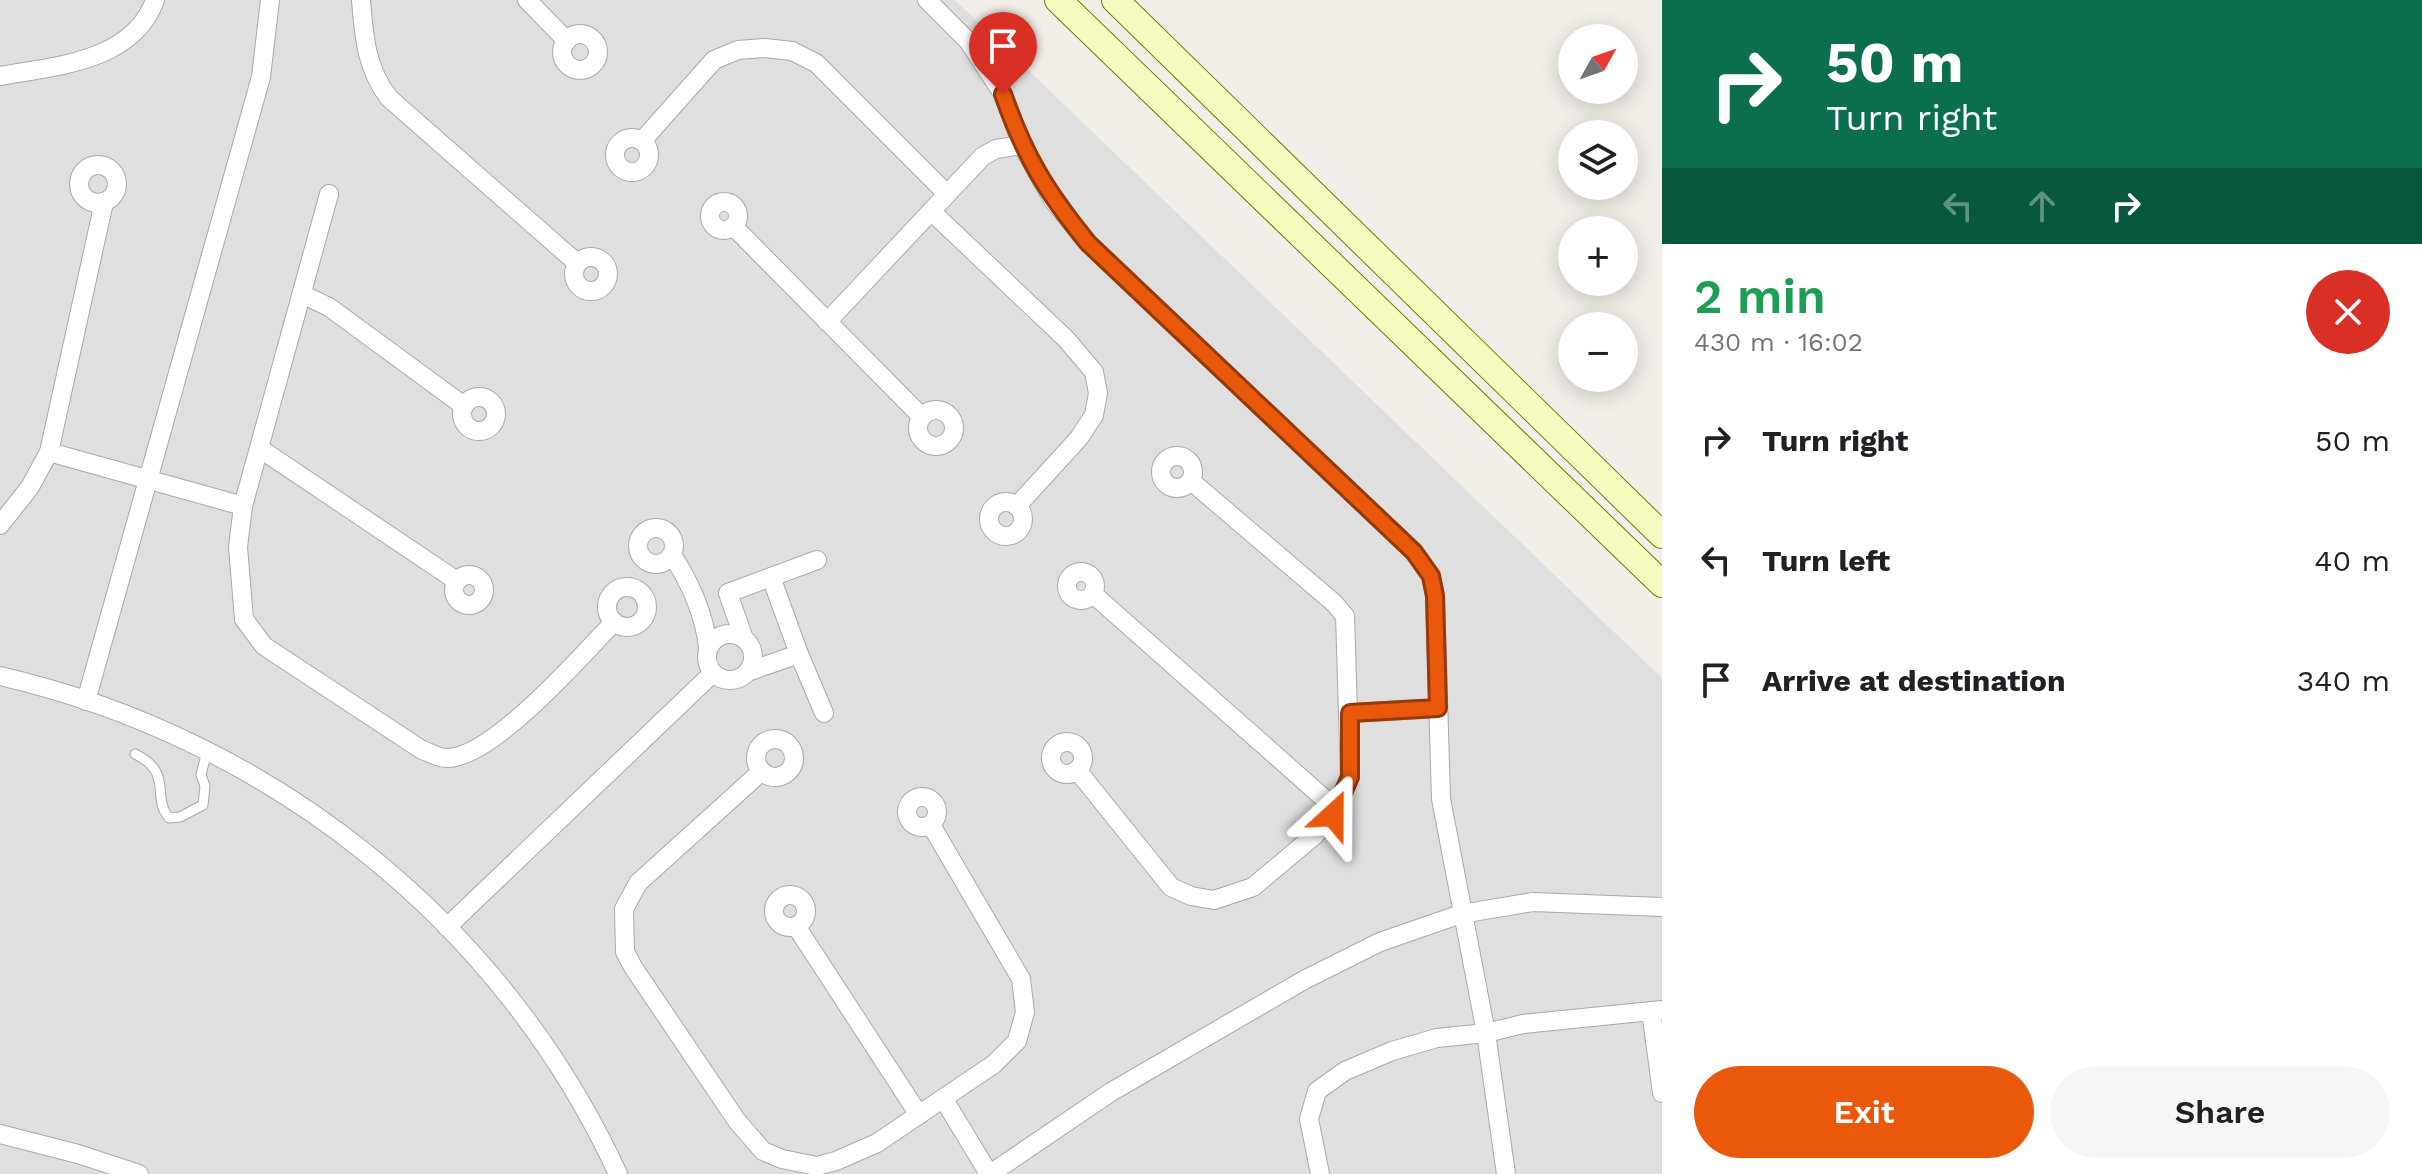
<!DOCTYPE html>
<meta charset="utf-8">
<style>
:root{--surface:#fff;--page:#f6f6f6;--text:#202124;--muted:#757577;--accent:#ea580c}
body{margin:0;font-family:"Work Sans",sans-serif;background:var(--page);color:var(--text);height:100vh;display:flex;flex-direction:column;font-size:30px;white-space:nowrap}
*{box-sizing:border-box;margin:0}
p{font-size:26px;color:var(--muted)}
.icon{flex:none;width:44px;height:44px;fill:none;stroke:currentColor;stroke-width:2;stroke-linecap:round;stroke-linejoin:round}
.map{position:relative;flex:1;overflow:hidden}
.drawer{display:flex;flex-direction:column;background:var(--surface);width:760px}
.drawer>*{flex:none}
.top-card{background:#0b6e4f;color:#fff;overflow:hidden}
.needle{width:52px;rotate:50deg}
.buttons{position:absolute;left:1558px;top:24px;display:grid;gap:16px}
.buttons a{display:grid;place-items:center;width:80px;height:80px;border-radius:50%;background:var(--surface);box-shadow:0 4px 20px #0003;font-size:40px}
.pin{position:absolute;display:grid;place-items:center;width:68px;height:68px;color:#fff;margin:-82px -34px;border-radius:50% 50% 50% 0;rotate:-45deg;box-shadow:0 0 8px #0007}
.pin .icon{rotate:45deg}
.me{position:absolute;width:88px;margin:-44px;rotate:24deg;stroke-linejoin:round;filter:drop-shadow(0 0 6px #0008)}
.turn{display:flex;align-items:center;gap:28px;height:168px;padding:0 32px;font-size:36px}
.turn .icon{width:104px;height:104px;stroke-width:2.5}
.turn b{display:block;font-size:56px;line-height:68px}
.lanes{display:flex;align-items:center;height:76px;padding:0 32px;background:#0003;justify-content:center;gap:40px;direction:ltr}
.lanes .off{opacity:.35}
.round{display:grid;place-items:center;flex:none;width:84px;height:84px;border-radius:42px;background:var(--page)}
.overview{display:flex;align-items:center;justify-content:space-between;height:136px;padding:0 32px}
h1{font-size:48px;font-weight:600;line-height:60px;color:#1e9e55}
.action{display:flex;gap:16px;margin-top:auto;padding:16px 32px}
.action a{flex:1;height:92px;border-radius:48px;background:var(--accent);color:#fff;font-size:32px;font-weight:600;line-height:92px;text-align:center}
.action a+a{background:var(--page);color:var(--text)}
ul{padding:0;list-style:none}
li{display:flex;align-items:center;gap:24px;height:120px;padding:0 32px}
li div{flex:1}
li b{display:block;font-size:30px}
li em{font-style:normal}
main{display:flex;flex:1;min-height:0}
.map>svg:first-child{display:block}
.residential{fill:#e0dfdf}
.lines{fill:none;stroke-linecap:round;stroke-linejoin:round}
.service-casing{stroke:#a9a9a9;stroke-width:11}
.minor-casing{stroke:#a9a9a9;stroke-width:20}
.secondary-casing{stroke:#707d05;stroke-width:28}
.service{stroke:#fff;stroke-width:9}
.minor{stroke:#fff;stroke-width:18}
.secondary{stroke:#f7fabf;stroke-width:26}
.route-casing{stroke:#983908;stroke-width:20}
.route{stroke:#ea580c;stroke-width:14}
</style>
<main>
<div class="map">
<svg width="1662" height="1174" viewBox="0 0 1662 1174">
<rect width="100%" height="100%" fill="#f2efe9"/>
<!-- residential -->
<path class="residential" d="M0,0H955L1662,678V1174H0Z"/>
<g class="lines">
<!-- service casing -->
<g class="service-casing">
<path id="service" d="M135,754C174,773 151,797 169,818L180,817L203,805L205,786L201,775L207,751"/>
</g>
<!-- minor casing -->
<g class="minor-casing">
<g id="minor">
<path d="M361,0C364,37 366,68 389,98L577,263"/>
<path d="M527,0L567,41"/>
<path d="M927,0L969,42L1003,94L1022,145L1053,200L1088,243L1414,552L1431,576L1435,596L1441,799L1486,1033L1506,1174"/>
<circle cx="580" cy="52" r="18"/>
<path d="M0,76C55,66 133,62 155,0"/>
<circle cx="632" cy="155" r="17"/>
<path d="M642,141L714,60L738,50L765,48L792,51L816,63L947,194"/>
<circle cx="98" cy="184" r="19"/>
<path d="M329,194L243,506L238,547L244,619L264,646L422,750C429,752 438,758 446,758C492,759 581,656 614,622"/>
<circle cx="724" cy="216" r="14"/>
<path d="M931,211L1066,339L1094,372L1098,393L1094,415L1079,438L1017,506"/>
<path d="M734,227L922,417"/>
<circle cx="591" cy="274" r="17"/>
<path d="M302,294L329,307L464,406"/>
<path d="M827,322L983,156L996,149L1022,145"/>
<circle cx="479" cy="414" r="17"/>
<circle cx="936" cy="428" r="18"/>
<path d="M259,448L457,581"/>
<path d="M49,452L243,506"/>
<circle cx="1177" cy="472" r="16"/>
<circle cx="1006" cy="519" r="17"/>
<path d="M0,525L30,487L49,452L104,202"/>
<circle cx="656" cy="546" r="18"/>
<path d="M672,555C690,582 705,616 708,648"/>
<circle cx="1081" cy="586" r="14"/>
<circle cx="469" cy="590" r="15"/>
<circle cx="627" cy="607" r="20"/>
<path d="M1093,594L1336,809"/>
<circle cx="730" cy="657" r="23"/>
<path d="M744,639L728,593L817,560"/>
<path d="M799,654L824,713"/>
<path d="M747,672L799,654L771,577"/>
<path d="M0,676C270,738 502,922 618,1174"/>
<path d="M86,701L261,77L270,0"/>
<path d="M1350,713L1438,708"/>
<circle cx="775" cy="758" r="19"/>
<circle cx="1067" cy="758" r="16"/>
<path d="M1077,770L1171,887L1191,896L1214,900L1253,887L1315,835L1333,815L1350,777L1345,616L1334,603L1191,481"/>
<path d="M762,771L638,883L624,909L625,952L633,967L737,1121L763,1151L782,1159L817,1166L836,1161L877,1143L994,1064L1017,1041L1025,1012L1021,979L931,825"/>
<circle cx="922" cy="812" r="15"/>
<circle cx="790" cy="911" r="16"/>
<path d="M796,926L919,1115"/>
<path d="M447,927L713,673"/>
<path d="M1651,1011L1662,1093"/>
<path d="M943,1098L989,1174"/>
<path d="M0,1134L78,1154L139,1174"/>
<path d="M990,1174L1111,1092L1304,980L1380,942L1461,914L1533,902L1662,907"/>
<path d="M1320,1174L1309,1119L1317,1091L1345,1071L1392,1051L1437,1038L1486,1033L1523,1024L1662,1010"/>
</g>
</g>
<!-- secondary casing -->
<g class="secondary-casing">
<g id="secondary">
<path d="M1058,0L1662,584"/>
<path d="M1115,0L1662,535"/>
</g>
</g>
<!-- service -->
<use href="#service" class="service"/>
<!-- minor -->
<use href="#minor" class="minor"/>
<!-- secondary -->
<use href="#secondary" class="secondary"/>
</g>
<g class="lines">
<!-- route casing -->
<g class="route-casing">
<path id="route" d="M1003,94C1025,157 1046,191 1088,243L1414,552L1431,576L1435,596L1438,708L1350,713V777L1333,815"/>
</g>
<!-- route -->
<use href="#route" class="route"/>
</g>
</svg>
<div class="buttons">
<a><svg class="needle" viewBox="-14 -14 28 28"><path d="M0-13l5 13h-10z" fill="#e53935"/><path d="M0 13l5-13h-10z" fill="#757577"/></svg></a>
<a><svg class="icon" aria-label="layers" viewBox="0 0 24 24"><path d="M12 4l9 5-9 5-9-5zM3 14l9 5 9-5"/></svg></a>
<a>+</a>
<a>−</a>
</div>
<div class="pin" style="left:1003px;top:94px;background:#d93025"><svg class="icon" aria-label="arrive" viewBox="0 0 24 24"><path d="M6 21V4h12l-3 4 3 4H6"/></svg></div>
<svg class="me" style="left:1333px;top:815px" viewBox="-20 -20 40 40"><path d="M0-17L14 15 0 8-14 15z" fill="#ea580c" stroke="#fff" stroke-width="4"/></svg>
</div>
<section class="drawer">
<div class="top-card">
<div class="turn"><svg class="icon" aria-label="right" viewBox="0 0 24 24"><path d="M7 20v-9h11M14 6l5 5-5 5"/></svg><div><b>50 m</b>Turn right</div></div>
<div class="lanes"><svg class="icon off" aria-label="left" viewBox="0 0 24 24"><path d="M17 20v-9H6M10 6l-5 5 5 5"/></svg><svg class="icon off" aria-label="ahead" viewBox="0 0 24 24"><path d="M12 20V5M6 11l6-6 6 6"/></svg><svg class="icon" aria-label="right" viewBox="0 0 24 24"><path d="M7 20v-9h11M14 6l5 5-5 5"/></svg></div>
</div>
<div class="overview"><div><h1>2 min</h1><p>430 m · 16:02</p></div><a class="round" style="background:#d93025;color:#fff"><svg class="icon" aria-label="close" viewBox="0 0 24 24"><path d="M6 6l12 12M18 6L6 18"/></svg></a></div>
<ul>
<li><svg class="icon" aria-label="right" viewBox="0 0 24 24"><path d="M7 20v-9h11M14 6l5 5-5 5"/></svg><div><b>Turn right</b></div><em>50 m</em></li>
<li><svg class="icon" aria-label="left" viewBox="0 0 24 24"><path d="M17 20v-9H6M10 6l-5 5 5 5"/></svg><div><b>Turn left</b></div><em>40 m</em></li>
<li><svg class="icon" aria-label="arrive" viewBox="0 0 24 24"><path d="M6 21V4h12l-3 4 3 4H6"/></svg><div><b>Arrive at destination</b></div><em>340 m</em></li>
</ul>
<div class="action"><a>Exit</a><a>Share</a></div>
</section>
</main>
